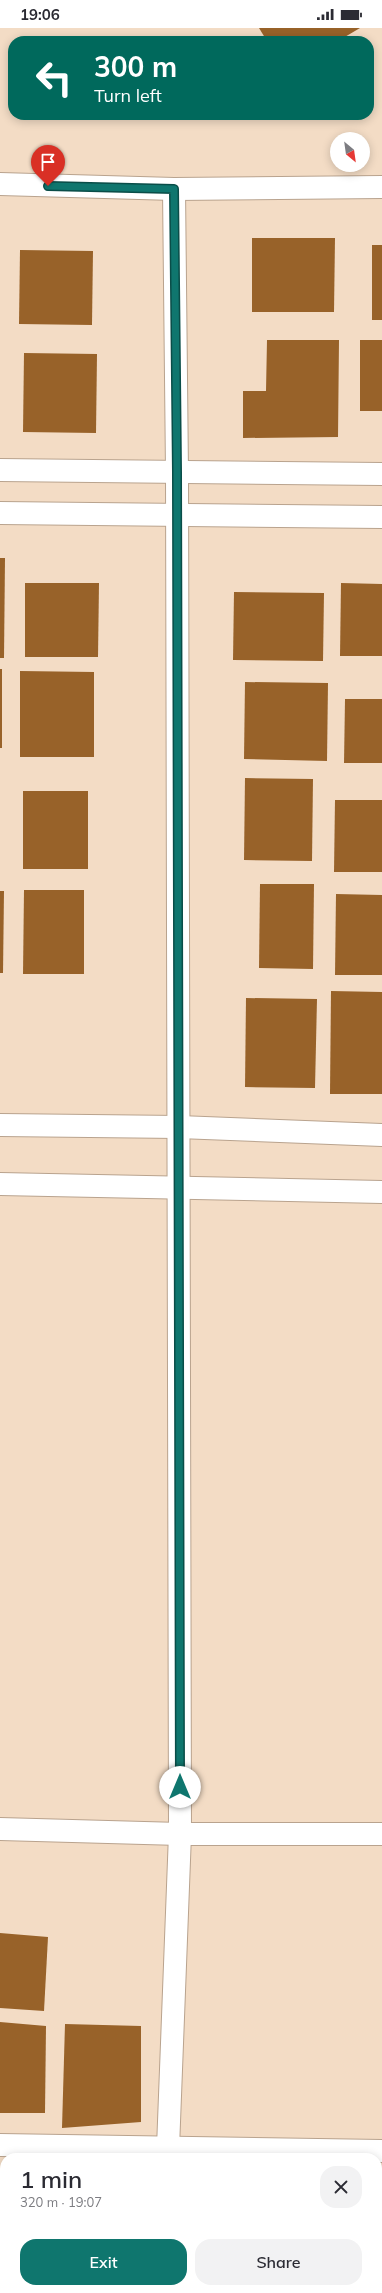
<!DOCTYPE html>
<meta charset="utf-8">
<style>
:root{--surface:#fff;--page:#f2f2f3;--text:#2b2b33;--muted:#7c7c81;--accent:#0f766e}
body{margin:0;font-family:Mulish,sans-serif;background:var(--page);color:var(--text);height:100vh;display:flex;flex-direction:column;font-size:15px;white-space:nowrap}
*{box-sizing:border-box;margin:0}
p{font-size:13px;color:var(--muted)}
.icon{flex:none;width:22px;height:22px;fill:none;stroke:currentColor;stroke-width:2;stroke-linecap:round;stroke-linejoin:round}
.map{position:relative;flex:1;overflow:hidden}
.side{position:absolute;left:0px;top:2125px;width:382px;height:140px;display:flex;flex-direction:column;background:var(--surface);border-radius:16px 16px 0 0;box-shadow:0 2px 10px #0003}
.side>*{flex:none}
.top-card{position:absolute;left:8px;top:8px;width:366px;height:84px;border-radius:16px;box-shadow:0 2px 10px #0003;background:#00695c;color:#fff;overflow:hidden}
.needle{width:26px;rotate:151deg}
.fabs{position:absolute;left:330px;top:104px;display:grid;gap:8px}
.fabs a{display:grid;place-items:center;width:40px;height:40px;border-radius:50%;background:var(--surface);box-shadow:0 2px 10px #0003;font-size:20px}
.pin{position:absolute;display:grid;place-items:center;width:34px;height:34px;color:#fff;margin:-41px -17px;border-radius:50% 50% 50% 0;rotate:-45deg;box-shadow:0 0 4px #0007}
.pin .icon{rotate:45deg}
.me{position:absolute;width:44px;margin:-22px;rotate:0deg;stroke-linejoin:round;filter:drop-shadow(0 0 3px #0008)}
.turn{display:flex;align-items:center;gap:14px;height:84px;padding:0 20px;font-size:18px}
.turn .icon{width:52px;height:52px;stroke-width:2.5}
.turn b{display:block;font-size:28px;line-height:34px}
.round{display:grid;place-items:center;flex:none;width:42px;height:42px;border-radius:16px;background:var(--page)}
.summary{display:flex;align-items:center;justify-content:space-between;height:68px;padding:0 20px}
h1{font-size:24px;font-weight:600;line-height:30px}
.button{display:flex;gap:8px;margin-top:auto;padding:8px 20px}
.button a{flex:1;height:46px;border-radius:16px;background:var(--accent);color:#fff;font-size:16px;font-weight:600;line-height:46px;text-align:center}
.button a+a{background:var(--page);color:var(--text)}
.status{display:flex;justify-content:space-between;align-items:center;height:28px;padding:0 20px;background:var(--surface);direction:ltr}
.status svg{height:11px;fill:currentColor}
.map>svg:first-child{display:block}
.building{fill:#986229}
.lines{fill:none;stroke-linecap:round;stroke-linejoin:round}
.street-casing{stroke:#b9a38e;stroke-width:24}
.street{stroke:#fff;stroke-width:22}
.route-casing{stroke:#0a4d48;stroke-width:10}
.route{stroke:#0f766e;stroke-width:7}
</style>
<div class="status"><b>19:06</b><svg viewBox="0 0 49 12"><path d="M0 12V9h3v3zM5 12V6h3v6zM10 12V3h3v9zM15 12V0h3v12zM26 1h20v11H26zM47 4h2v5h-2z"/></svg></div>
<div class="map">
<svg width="382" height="2265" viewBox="0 0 382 2265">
<rect width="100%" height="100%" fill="#f3dcc5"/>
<!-- building -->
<g class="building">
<path d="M259,0H360L338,13H267Z"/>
<path d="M252,210H335L334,284H252Z"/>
<rect x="372" y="217" width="10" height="75"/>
<path d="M20,222L93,223L92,297L19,296Z"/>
<path d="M267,312H339L338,409L243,410V363H266Z"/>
<rect x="360" y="312" width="22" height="71"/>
<path d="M24,325L97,326L96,405L23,404Z"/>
<path d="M0,530H5L4,630H0Z"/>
<path d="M25,555H99L98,629H25Z"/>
<path d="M341,555L382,556V628H340Z"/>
<path d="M234,564L324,565L323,633L233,632Z"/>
<rect x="0" y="641" width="2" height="79"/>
<path d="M20,643L94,644V729H20Z"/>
<path d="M245,654L328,655L327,733L244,731Z"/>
<path d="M345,671H382V735H344Z"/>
<path d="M245,750L313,751L312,833L244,832Z"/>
<rect x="23" y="763" width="65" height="78"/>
<path d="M335,772H382V844H334Z"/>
<path d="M260,856H314L313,941L259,940Z"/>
<path d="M24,862H84V946H23Z"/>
<path d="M0,863H4L3,945H0Z"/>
<path d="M336,866L382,867V947H335Z"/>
<path d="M331,963L382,964V1066H330Z"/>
<path d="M246,970L317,971L315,1060L245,1059Z"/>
<path d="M0,1905L48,1909L44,1983L0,1980Z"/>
<path d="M0,1994L46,1998L45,2085H0Z"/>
<path d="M65,1996L141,1998V2094L62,2100Z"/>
<path d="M382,2262V2265H295V2264Z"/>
</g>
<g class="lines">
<!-- street casing -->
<g class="street-casing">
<g id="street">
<path d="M0,156L174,161L382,159"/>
<path d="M0,442L382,446"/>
<path d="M0,485L382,489"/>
<path d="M0,1097L179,1099L382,1107"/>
<path d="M0,1156L382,1164"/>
<path d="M0,1801L180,1806H382"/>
<path d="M0,2117L382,2123"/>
<path d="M168,2120L180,1806L177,444L174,161"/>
</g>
</g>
<!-- street -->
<use href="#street" class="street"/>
</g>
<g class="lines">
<!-- route casing -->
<g class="route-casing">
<path id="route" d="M48,158L174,161L177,444L180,1759"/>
</g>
<!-- route -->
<use href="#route" class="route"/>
</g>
</svg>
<div class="fabs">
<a><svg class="needle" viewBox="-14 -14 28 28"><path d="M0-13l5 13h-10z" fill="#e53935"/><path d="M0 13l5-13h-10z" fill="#7c7c81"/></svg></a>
</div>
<div class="pin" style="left:48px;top:158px;background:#d93025"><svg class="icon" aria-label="arrive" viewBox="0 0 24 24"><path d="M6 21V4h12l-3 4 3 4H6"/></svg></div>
<svg class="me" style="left:180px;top:1759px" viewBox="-20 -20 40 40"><circle r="19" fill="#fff"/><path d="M0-13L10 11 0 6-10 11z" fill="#0f766e"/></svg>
<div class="top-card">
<div class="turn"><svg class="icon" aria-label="left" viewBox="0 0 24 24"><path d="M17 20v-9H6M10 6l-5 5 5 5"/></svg><div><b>300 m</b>Turn left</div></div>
</div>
<section class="side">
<div class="summary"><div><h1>1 min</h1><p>320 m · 19:07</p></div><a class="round"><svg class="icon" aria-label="close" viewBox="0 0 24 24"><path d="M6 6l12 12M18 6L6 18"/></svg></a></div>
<div class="button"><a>Exit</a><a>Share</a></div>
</section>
</div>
